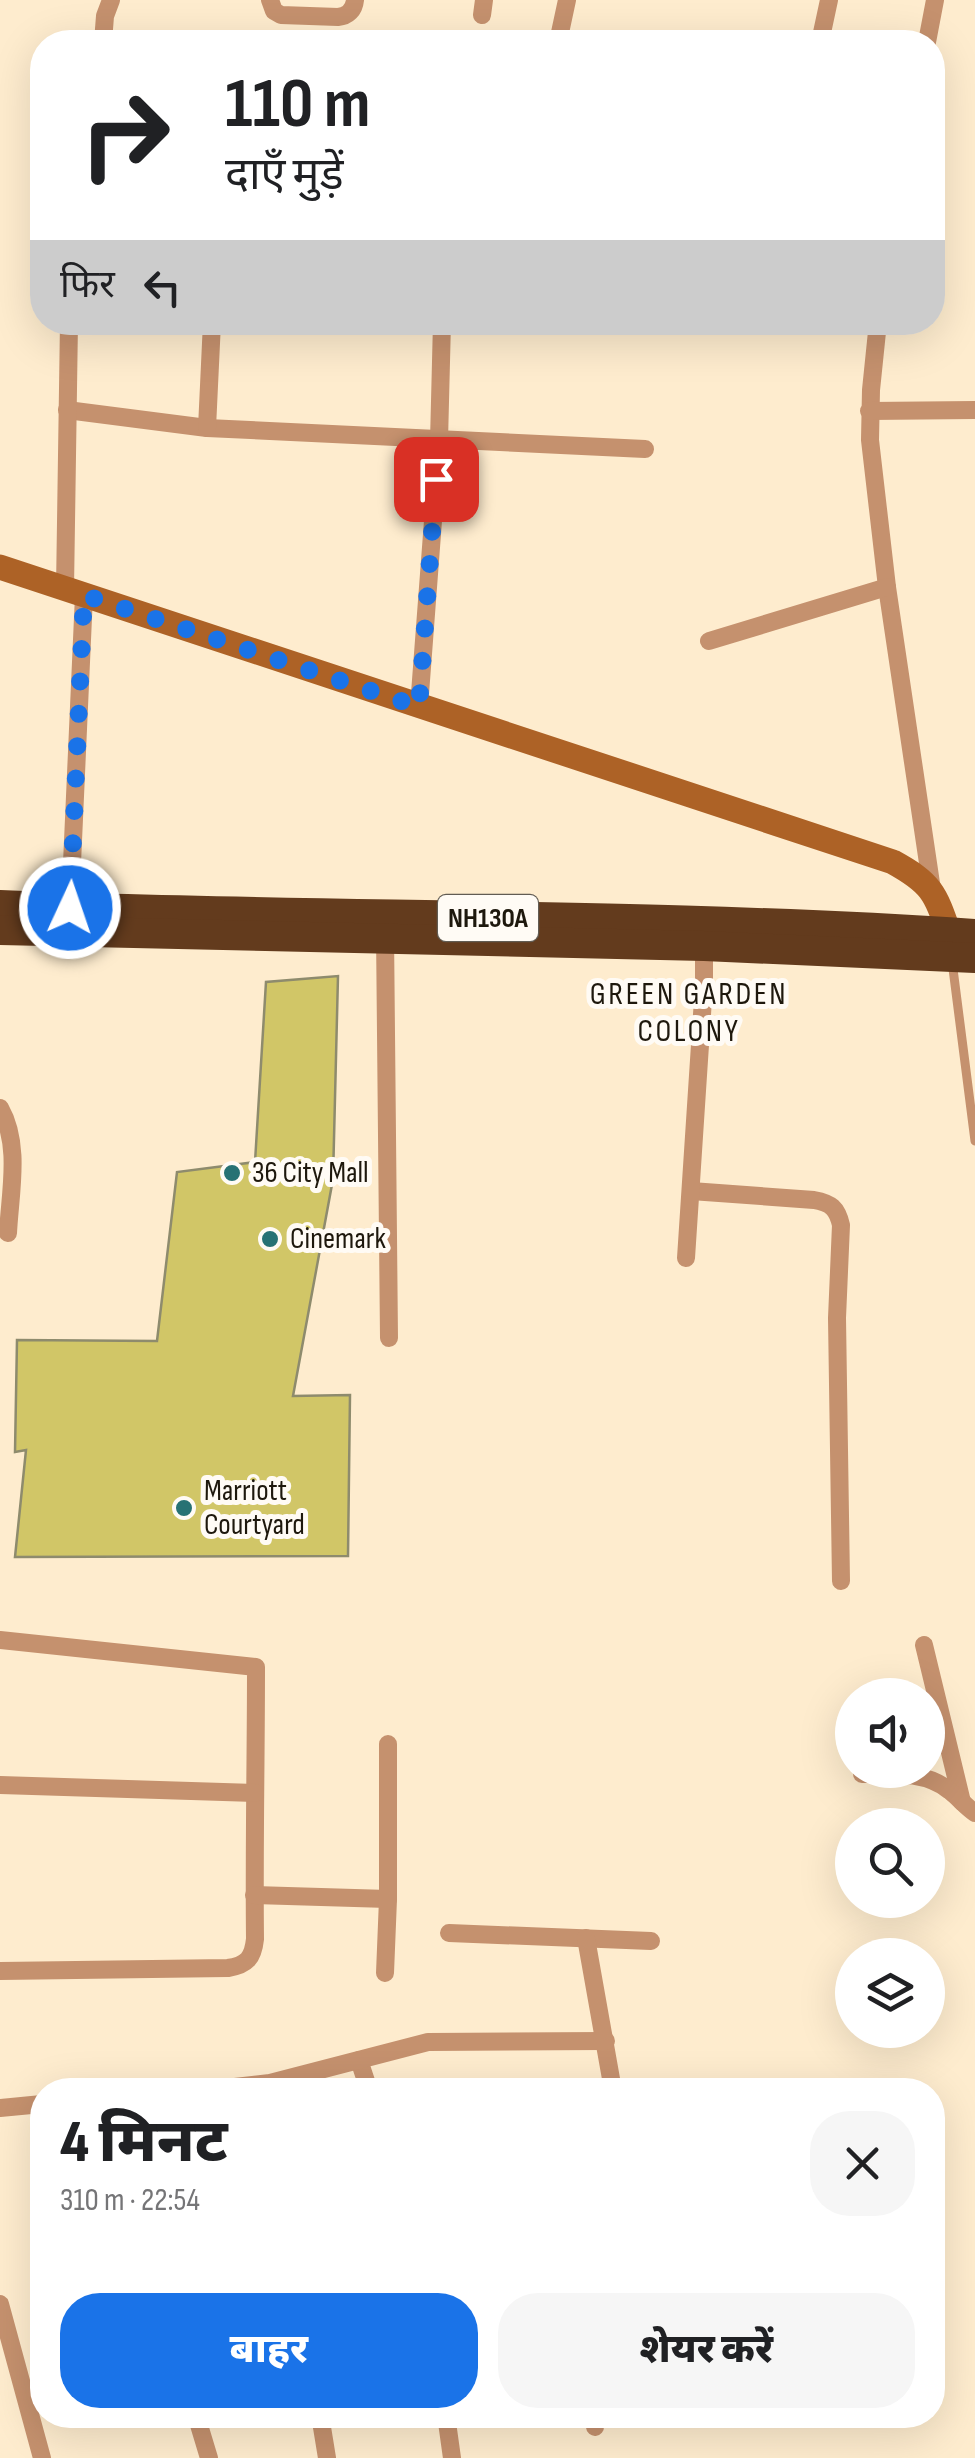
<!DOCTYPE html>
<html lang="hi">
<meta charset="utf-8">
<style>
:root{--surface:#fff;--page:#f6f6f6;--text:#202124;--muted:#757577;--accent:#1a73e8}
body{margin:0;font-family:"Sofia Sans Condensed","Noto Sans Devanagari",sans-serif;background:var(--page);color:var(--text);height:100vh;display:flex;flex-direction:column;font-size:38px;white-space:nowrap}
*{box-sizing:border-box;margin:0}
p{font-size:32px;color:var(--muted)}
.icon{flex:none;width:55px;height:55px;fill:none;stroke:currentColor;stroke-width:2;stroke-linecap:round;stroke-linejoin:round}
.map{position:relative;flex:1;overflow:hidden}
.sheet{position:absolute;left:30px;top:2078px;width:915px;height:350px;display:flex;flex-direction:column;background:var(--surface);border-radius:40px;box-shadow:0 10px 40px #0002}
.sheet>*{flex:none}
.guide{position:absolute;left:30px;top:30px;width:915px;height:305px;border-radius:40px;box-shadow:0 10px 40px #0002;background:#fff;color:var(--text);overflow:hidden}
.controls{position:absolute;left:835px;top:1678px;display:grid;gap:20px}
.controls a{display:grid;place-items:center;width:110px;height:110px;border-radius:50%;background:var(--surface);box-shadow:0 10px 40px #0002;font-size:50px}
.pin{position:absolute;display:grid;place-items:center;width:85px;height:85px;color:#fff;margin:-42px;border-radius:20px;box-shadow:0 5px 15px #0006}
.me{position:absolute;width:110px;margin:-55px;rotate:3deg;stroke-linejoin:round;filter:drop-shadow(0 0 8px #0008)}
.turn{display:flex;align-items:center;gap:35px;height:210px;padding:0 30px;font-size:45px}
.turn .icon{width:130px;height:130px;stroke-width:2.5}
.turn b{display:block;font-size:70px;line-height:85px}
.then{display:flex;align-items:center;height:95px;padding:0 30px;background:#0003;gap:20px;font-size:38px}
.round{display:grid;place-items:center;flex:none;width:105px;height:105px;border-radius:40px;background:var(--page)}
.summary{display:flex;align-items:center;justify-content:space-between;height:170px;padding:0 30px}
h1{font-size:60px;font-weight:800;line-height:75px}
.button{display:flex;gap:20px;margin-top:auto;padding:20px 30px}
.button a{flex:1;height:115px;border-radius:40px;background:var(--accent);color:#fff;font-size:40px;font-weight:800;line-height:115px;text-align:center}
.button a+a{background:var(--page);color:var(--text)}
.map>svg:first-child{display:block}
.building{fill:#d1c667;stroke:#8e8b6d;stroke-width:2.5}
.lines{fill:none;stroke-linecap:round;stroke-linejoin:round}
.lane{stroke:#c5916e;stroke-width:9}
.street{stroke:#c5916e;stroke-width:18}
.secondary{stroke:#ad6226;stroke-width:25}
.highway{stroke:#633b1d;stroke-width:30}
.route{stroke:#1a73e8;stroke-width:18;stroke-dasharray:0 32.4}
.poi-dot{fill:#277274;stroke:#fffbf5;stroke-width:4}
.labels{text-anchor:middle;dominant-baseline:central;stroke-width:10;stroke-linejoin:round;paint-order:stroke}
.shield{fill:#fffbf5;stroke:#625c53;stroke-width:2.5}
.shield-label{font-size:28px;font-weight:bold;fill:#1e180d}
.poi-label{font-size:30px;fill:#1e180d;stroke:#fffbf5;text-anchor:start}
.neighbourhood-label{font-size:32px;letter-spacing:2.5px;fill:#1e180d;stroke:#fffbf5}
</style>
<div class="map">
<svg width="975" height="2458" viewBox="0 0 975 2458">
<rect width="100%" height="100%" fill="#feecce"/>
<!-- building -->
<path class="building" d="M338,976L333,1179L293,1396L350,1395L348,1556L15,1557L26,1450L15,1452L17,1340L157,1341L177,1172L255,1162L266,982Z"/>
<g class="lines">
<!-- lane -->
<path class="lane" d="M952,961L975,1141"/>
<!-- street -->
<g class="street">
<path d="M270,0L274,11L281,15L338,17C348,16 354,10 355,0"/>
<path d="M482,15L484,0"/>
<path d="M103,42L105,16L111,0"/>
<path d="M558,42L567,0"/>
<path d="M820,42L829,0"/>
<path d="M927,42L935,0"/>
<path d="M878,322L871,390L870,440L887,587L932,890"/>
<path d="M67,410L207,428L645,449"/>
<path d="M869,411L975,410"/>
<path d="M207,428L212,322"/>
<path d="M65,589L69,322"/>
<path d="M709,641L887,587"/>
<path d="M419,707L439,441L442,322"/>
<path d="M70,908L84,595"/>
<path d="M385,932L389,1338"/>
<path d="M0,1108C21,1145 10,1192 8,1233"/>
<path d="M691,1191L814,1200C831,1203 837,1208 841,1225L837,1318L841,1581"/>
<path d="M686,1258L704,984V946"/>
<path d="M0,1640L256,1667C256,1758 254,1848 255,1939C253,1958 247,1965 228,1968L0,1971"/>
<path d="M924,1645L962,1802"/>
<path d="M862,1774C892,1774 926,1771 950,1791C959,1798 966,1807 975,1813"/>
<path d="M0,1785L255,1793"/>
<path d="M254,1895L388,1899"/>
<path d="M449,1933L651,1941"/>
<path d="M586,1938L613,2090"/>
<path d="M385,1973L388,1899V1744"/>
<path d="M359,2060L369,2090"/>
<path d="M208,2090L270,2083L428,2042L606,2041"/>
<path d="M0,2108L42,2104"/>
<path d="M0,2304L42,2458"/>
<path d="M196,2415L209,2458"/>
<path d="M320,2415L327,2458"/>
<path d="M446,2415L452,2458"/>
<path d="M594,2415L595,2427"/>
</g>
<!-- secondary -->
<path class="secondary" d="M0,567L893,862C931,883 935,892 949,933"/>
<!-- highway -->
<g class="highway">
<path d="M0,905C325,918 651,912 975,934"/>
<path d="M0,930L704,946L975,958"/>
</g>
</g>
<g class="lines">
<!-- route -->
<path class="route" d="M70,908L84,595L419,707L436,479"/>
</g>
<!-- markers -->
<g class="poi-dot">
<circle cx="232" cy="1173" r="10"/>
<circle cx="270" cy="1239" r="10"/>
<circle cx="184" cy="1508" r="10"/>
</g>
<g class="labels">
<!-- shield labels -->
<rect class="shield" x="438" y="895" width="100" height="46" rx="8"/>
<g class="shield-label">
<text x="488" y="918">NH130A</text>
</g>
<!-- poi labels -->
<g class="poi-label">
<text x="252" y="1173">36 City Mall</text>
<text x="290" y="1239">Cinemark</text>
<text x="204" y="1491">Marriott<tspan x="204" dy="34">Courtyard</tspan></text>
</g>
<!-- neighbourhood labels -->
<g class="neighbourhood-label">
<text x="689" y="994">GREEN GARDEN<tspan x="689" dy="37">COLONY</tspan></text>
</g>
</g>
</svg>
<div class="controls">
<a><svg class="icon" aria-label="sound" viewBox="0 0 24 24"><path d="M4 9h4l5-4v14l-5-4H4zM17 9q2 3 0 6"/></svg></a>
<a><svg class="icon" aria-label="search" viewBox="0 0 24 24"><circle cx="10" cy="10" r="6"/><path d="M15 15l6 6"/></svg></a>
<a><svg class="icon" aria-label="layers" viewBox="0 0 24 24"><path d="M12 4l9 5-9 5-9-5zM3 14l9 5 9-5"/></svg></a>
</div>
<div class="pin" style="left:436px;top:479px;background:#d93025"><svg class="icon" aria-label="arrive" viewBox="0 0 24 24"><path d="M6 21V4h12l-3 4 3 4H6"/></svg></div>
<svg class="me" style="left:70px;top:908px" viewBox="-20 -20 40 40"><circle r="17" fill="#1a73e8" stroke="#fff" stroke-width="3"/><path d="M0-11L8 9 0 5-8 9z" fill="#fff"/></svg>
<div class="guide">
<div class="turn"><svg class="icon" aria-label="right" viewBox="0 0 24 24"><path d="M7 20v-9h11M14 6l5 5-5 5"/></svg><div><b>110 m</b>दाएँ मुड़ें</div></div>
<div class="then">फिर<svg class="icon" aria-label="left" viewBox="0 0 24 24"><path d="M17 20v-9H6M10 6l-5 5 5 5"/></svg></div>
</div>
<section class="sheet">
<div class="summary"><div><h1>4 मिनट</h1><p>310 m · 22:54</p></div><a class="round"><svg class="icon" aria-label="close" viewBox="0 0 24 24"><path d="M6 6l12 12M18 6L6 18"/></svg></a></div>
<div class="button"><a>बाहर</a><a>शेयर करें</a></div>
</section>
</div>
